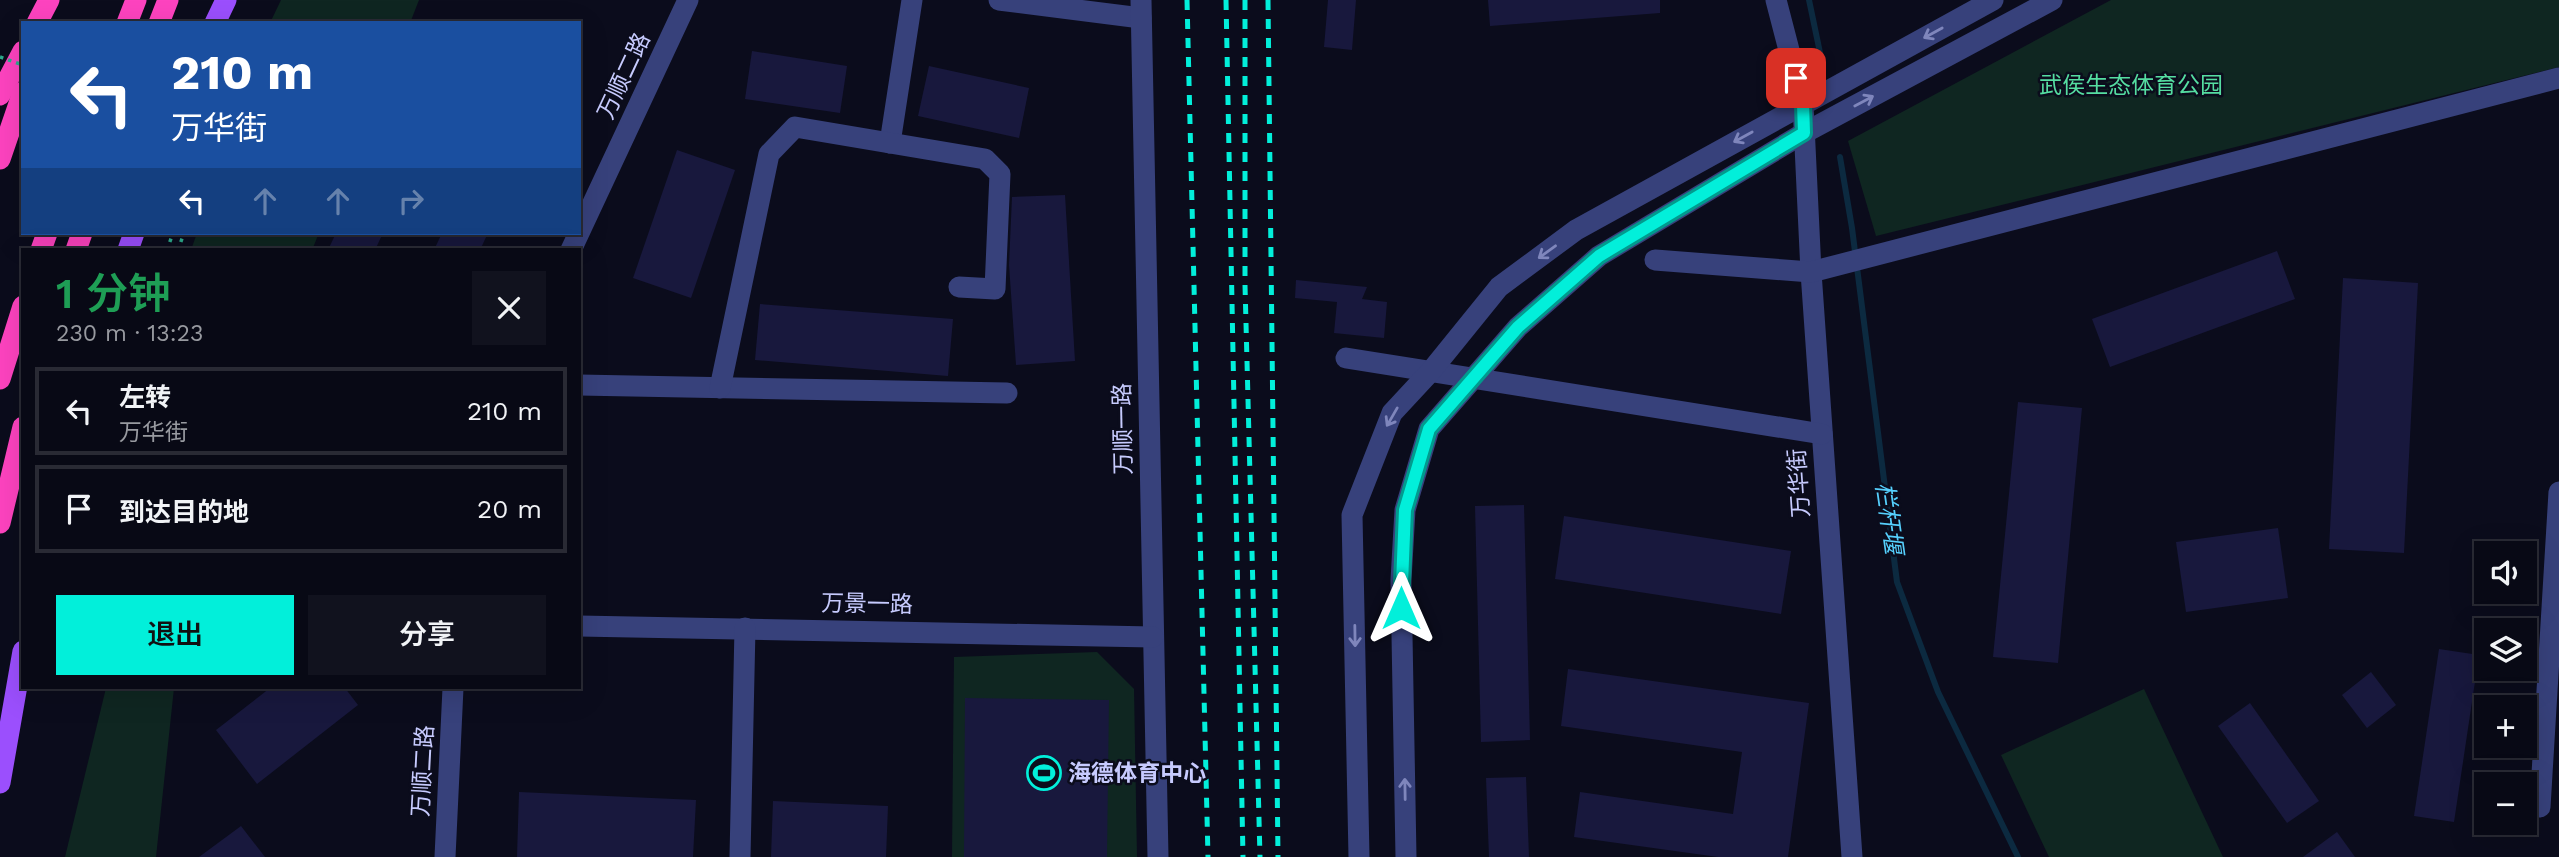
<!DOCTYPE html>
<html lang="zh">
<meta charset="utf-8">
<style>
:root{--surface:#080915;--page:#11121e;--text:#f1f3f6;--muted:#989aa0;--line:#292a34;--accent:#02efda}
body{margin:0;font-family:"Work Sans","Noto Sans SC",sans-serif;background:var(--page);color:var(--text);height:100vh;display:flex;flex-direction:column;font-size:26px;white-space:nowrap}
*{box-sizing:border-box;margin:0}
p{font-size:23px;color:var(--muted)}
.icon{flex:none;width:38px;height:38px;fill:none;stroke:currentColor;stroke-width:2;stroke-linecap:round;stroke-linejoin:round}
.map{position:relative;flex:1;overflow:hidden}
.sheet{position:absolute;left:21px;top:248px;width:560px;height:441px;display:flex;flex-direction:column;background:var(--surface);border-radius:0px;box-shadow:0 7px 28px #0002,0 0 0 2px var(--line)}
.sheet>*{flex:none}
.guide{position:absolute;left:21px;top:21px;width:560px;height:214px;border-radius:0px;box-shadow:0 7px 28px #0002,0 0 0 2px var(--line);background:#1a4fa0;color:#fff;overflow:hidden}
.buttons{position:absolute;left:2474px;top:541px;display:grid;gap:14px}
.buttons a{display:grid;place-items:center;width:63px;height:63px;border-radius:0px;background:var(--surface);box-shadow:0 7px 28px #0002,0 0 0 2px var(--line);font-size:35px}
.pin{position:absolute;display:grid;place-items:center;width:60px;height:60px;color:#fff;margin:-30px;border-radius:14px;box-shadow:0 4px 10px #0006}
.me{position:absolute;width:77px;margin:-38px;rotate:0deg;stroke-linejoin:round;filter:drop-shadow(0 0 5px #0008)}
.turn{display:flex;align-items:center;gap:24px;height:147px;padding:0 35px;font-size:32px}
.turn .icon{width:91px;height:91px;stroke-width:2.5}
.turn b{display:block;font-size:49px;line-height:60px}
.lanes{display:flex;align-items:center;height:66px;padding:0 35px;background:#0003;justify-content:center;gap:35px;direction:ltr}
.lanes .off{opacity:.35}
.round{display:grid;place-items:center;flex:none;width:74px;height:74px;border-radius:0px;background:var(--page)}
.overview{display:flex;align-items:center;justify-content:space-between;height:119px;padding:0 35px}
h1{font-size:42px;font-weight:600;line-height:52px;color:#1e9e55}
.button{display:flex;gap:14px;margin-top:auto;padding:14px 35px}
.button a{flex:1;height:80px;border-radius:0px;background:var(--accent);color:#111;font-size:28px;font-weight:600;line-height:80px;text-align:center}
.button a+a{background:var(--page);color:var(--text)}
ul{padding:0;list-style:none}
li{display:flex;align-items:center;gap:21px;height:88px;margin:0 14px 10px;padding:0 21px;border:4px solid var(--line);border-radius:0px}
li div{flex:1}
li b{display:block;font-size:26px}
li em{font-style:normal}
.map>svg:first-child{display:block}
.green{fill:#0f2621}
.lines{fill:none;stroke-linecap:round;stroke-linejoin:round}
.stream{stroke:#0c2a40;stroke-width:6}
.building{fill:#18183d}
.path{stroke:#2eac8d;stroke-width:3.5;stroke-dasharray:3.5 5;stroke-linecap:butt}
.minor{stroke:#37417b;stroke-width:21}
.major{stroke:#9b4ffd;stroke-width:21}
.highway{stroke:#fd43bf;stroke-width:21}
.rail{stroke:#02efda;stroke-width:5;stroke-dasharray:10 9;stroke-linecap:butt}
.path-bridge{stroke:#2eac8d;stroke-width:3.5;stroke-dasharray:3.5 5;stroke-linecap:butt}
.oneway{stroke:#7f86bc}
.route-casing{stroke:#019b8e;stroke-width:18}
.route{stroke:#02efda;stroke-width:12}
.labels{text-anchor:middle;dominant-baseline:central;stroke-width:5;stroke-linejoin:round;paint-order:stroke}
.street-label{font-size:23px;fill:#c7cbfe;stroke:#0b0c1c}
.park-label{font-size:23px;fill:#55dda1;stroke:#0b0c1c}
.poi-label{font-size:23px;font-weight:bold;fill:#c7cbfe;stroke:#0b0c1c;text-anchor:start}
.water-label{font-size:24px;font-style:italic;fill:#56d0fd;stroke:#0b0c1c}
</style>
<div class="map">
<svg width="2559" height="857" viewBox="0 0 2559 857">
<rect width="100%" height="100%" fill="#0b0c1c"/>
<!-- green -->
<g class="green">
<path d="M281,0H419L410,23H270Z"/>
<path d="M2111,0H2559V67L1876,236L1848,141Z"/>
<path d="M197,233H319L312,250H191Z"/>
<path d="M1097,652L1134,689L1137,857H952L954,657Z"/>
<path d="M106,688H174L156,857H65Z"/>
<path d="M2144,689L2223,857H2049L2001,755Z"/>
</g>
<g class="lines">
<!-- stream -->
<g class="stream">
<path d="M1809,0L1823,67"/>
<path d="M1840,157L1852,228L1897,582L1938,692L2018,857"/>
</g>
</g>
<!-- building -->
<g class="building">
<path d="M1328,0H1356L1352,50L1324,47Z"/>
<path d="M1488,0H1660V13L1490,26Z"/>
<path d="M752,51L847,66L840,113L745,99Z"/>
<path d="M929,66L1029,88L1019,138L918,116Z"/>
<path d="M677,150L735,170L691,298L633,278Z"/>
<path d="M1065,195L1075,361L1016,365L1009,265L1012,197Z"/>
<path d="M336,233H383L375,250H328Z"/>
<path d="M442,233H488L480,250H434Z"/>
<path d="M2277,251L2295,299L2110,367L2092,319Z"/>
<path d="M2343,278L2418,283L2404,553L2329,549Z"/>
<path d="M1296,280L1367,287L1362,299L1387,302L1384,338L1334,333L1337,302L1295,298Z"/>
<path d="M760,304L953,319L948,376L755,360Z"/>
<path d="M2018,402L2082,408L2058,663L1993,657Z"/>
<path d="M1524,505L1530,740L1481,742L1475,506Z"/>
<path d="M1564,516L1791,551L1781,614L1555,579Z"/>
<path d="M2278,528L2288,598L2186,612L2176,542Z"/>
<path d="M2439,649L2479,655L2454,822L2414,816Z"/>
<path d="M1568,669L1809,703L1788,857H1718L1574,837L1580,792L1733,814L1742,752L1561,726Z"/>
<path d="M2371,672L2396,705L2367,728L2342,695Z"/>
<path d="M270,688H345L358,705L257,784L216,730Z"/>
<path d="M965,698L1109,700L1107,857H964Z"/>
<path d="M2250,703L2319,801L2287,823L2218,726Z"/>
<path d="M1526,777L1529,857H1489L1486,778Z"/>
<path d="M519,792L696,800L693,857H517Z"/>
<path d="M773,801L888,806L886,857H771Z"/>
<path d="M241,826L265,857H199Z"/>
<path d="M2337,832L2355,857H2303Z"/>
</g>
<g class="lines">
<!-- path -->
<g class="path">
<path d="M167,250L173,233"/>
<path d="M178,250L184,233"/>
</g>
<!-- minor -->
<g class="minor">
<path d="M999,0L1141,18"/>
<path d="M1141,0L1158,857"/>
<path d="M1776,0L1803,104L1811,272L1852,857"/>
<path d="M890,143L912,0"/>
<path d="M571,250L688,0"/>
<path d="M1655,260L1811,272L2559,78"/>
<path d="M1346,358L1822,434"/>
<path d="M579,385L1007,393"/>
<path d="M720,388L769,154L795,127L985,159L1000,174L995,289L959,287"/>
<path d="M579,626L1153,637"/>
<path d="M2540,807L2559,492"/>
<path d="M445,857L453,688"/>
<path d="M740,857L745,628"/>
<path d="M1359,857L1352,515L1392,413L1431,371L1499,287L1576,230L1993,0"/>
<path d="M1406,857L1401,580L1405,510L1429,429L1518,327L1599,256L1804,133L2052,0"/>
</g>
<!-- major -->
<g class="major">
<path d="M215,23L226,0"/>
<path d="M128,250L134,233"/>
<path d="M0,783L23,651"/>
</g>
<!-- highway -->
<g class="highway">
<path d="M37,23L49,0"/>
<path d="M127,23L136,0"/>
<path d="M159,23L168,0"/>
<path d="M0,95L23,51"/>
<path d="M0,159L23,92"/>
<path d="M41,250L47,233"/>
<path d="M76,250L82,233"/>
<path d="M0,379L23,306"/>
<path d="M0,523L23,427"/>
</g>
<!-- rail -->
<g class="rail">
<path d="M1187,0L1208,857"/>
<path d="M1226,0L1243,857"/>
<path d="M1245,0V285L1260,857"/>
<path d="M1268,0L1278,857"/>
</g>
<!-- path-bridge -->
<path class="path-bridge" d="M0,57L23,65"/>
</g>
<!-- one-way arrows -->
<defs><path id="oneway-shaft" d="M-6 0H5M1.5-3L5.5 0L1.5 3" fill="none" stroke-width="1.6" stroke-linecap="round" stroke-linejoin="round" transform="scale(1.75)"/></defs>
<g class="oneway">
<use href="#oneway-shaft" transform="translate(1933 33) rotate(151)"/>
<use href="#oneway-shaft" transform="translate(1864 101) rotate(-28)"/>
<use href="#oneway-shaft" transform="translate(1743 137) rotate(151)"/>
<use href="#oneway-shaft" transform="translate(1547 252) rotate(144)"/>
<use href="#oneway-shaft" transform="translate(1392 417) rotate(120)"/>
<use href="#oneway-shaft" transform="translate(1355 636) rotate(89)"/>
<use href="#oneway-shaft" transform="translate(1405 789) rotate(-91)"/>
</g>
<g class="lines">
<!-- route casing -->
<g class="route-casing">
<path id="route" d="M1401,608L1405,510L1429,429L1518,327L1599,256L1804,133L1803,104L1796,78"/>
</g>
<!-- route -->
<use href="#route" class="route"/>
</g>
<!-- icons -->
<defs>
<g id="stadium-ring" transform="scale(1.75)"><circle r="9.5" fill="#0b0c1c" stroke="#02efda" stroke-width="1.5"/><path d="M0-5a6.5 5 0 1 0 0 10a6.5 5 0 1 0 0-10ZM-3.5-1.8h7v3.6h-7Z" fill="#02efda"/></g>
</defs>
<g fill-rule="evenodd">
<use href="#stadium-ring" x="1044" y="773"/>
</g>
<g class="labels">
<!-- street labels -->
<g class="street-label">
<text transform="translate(624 76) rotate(-65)">万顺二路</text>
<text transform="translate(1123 429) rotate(-91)">万顺一路</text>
<text transform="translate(1799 483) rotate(-94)">万华街</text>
<text transform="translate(867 604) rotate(1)">万景一路</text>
<text transform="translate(423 771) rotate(-87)">万顺二路</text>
</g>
<!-- park labels -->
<g class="park-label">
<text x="2131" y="85">武侯生态体育公园</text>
</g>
<!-- poi labels -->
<g class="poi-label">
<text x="1068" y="773">海德体育中心</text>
</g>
<!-- water labels -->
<g class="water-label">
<text transform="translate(1889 518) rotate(82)">栏杆堰</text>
</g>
</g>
</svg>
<div class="buttons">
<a><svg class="icon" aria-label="sound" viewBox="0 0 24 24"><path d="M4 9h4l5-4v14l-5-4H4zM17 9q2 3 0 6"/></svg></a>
<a><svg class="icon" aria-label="layers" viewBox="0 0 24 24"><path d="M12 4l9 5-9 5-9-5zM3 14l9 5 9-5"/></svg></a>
<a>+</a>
<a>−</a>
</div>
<div class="pin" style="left:1796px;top:78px;background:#d93025"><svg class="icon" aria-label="arrive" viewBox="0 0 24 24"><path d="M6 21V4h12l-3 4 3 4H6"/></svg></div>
<svg class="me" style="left:1401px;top:608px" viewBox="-20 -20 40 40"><path d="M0-17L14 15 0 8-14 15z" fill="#02efda" stroke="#fff" stroke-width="4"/></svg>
<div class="guide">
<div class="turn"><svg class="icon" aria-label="left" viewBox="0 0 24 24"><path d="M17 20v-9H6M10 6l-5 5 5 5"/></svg><div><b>210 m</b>万华街</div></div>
<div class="lanes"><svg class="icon" aria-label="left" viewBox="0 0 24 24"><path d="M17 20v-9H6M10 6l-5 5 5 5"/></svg><svg class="icon off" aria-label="ahead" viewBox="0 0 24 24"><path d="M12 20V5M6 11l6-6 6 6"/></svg><svg class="icon off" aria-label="ahead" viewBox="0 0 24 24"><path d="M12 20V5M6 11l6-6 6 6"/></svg><svg class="icon off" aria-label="right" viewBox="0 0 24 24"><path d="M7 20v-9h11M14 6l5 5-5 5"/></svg></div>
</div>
<section class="sheet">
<div class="overview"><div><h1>1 分钟</h1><p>230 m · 13:23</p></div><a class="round"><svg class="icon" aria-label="close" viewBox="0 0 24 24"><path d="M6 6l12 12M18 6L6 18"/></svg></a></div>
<ul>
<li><svg class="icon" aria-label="left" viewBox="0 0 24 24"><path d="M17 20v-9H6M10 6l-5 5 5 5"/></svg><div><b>左转</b><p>万华街</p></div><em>210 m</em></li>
<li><svg class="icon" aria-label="arrive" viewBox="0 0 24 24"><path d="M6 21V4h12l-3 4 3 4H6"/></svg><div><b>到达目的地</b></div><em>20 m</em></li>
</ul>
<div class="button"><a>退出</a><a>分享</a></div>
</section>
</div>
